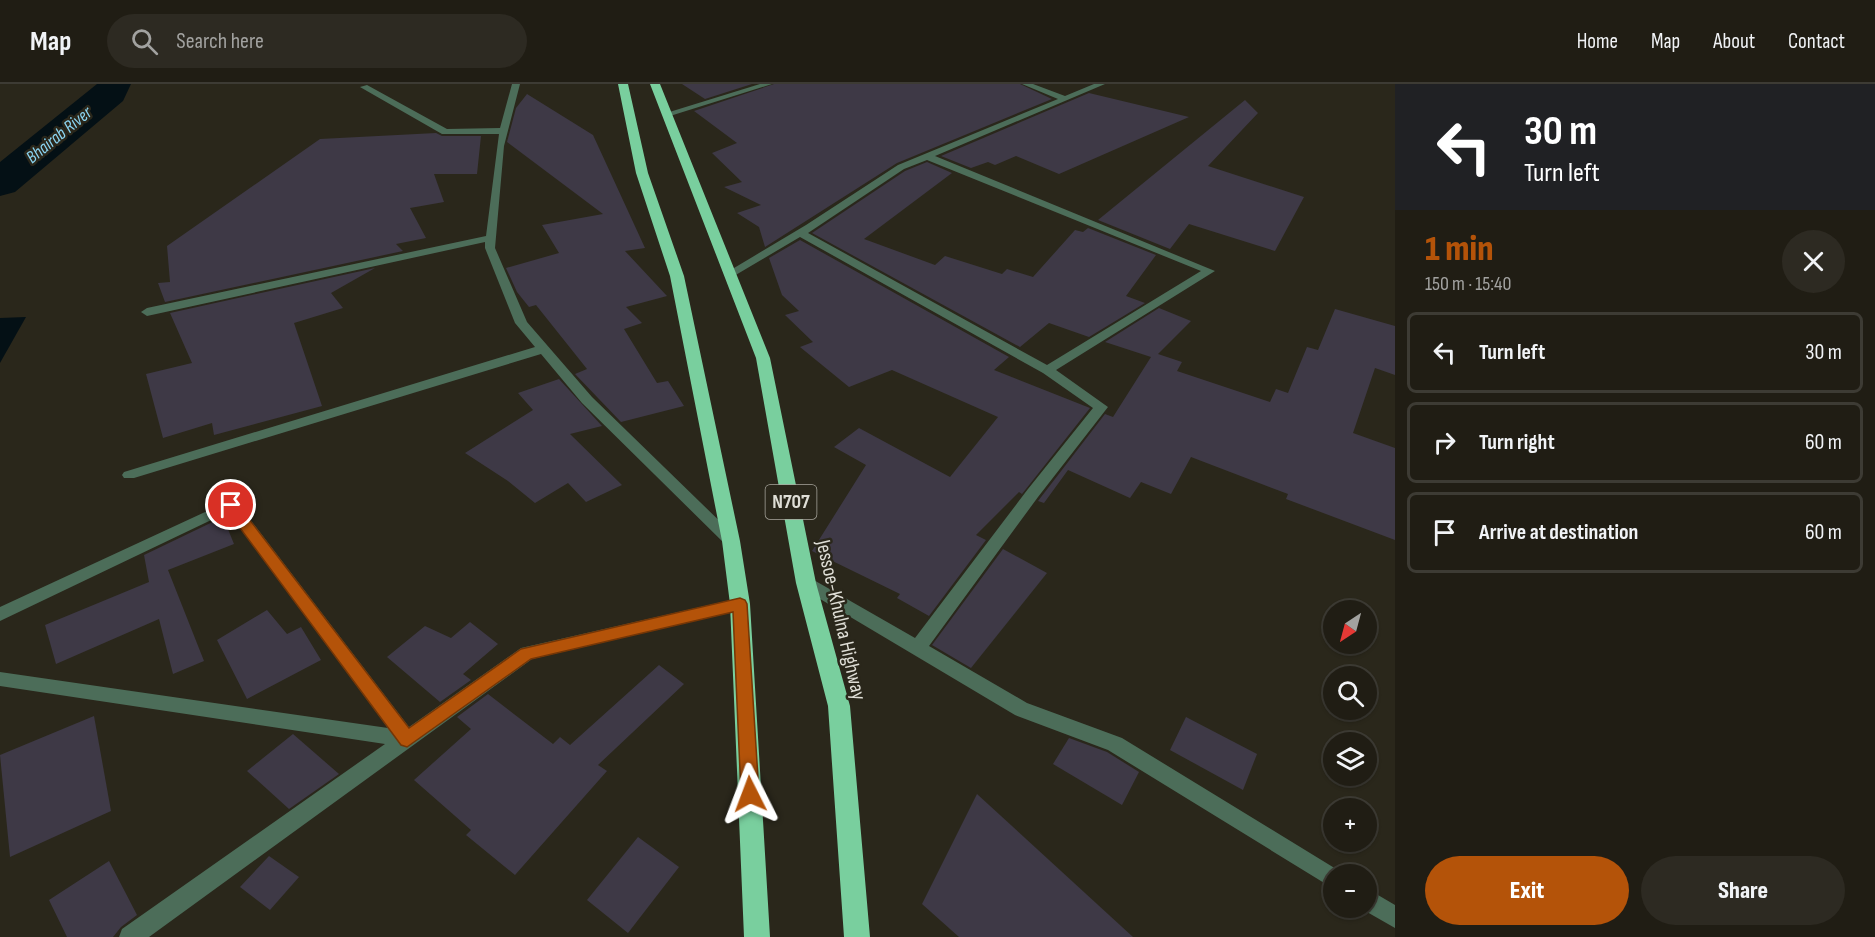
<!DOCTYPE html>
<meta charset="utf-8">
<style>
:root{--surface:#201d14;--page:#2d2a22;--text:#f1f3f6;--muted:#a2a2a0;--line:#3d3b34;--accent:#b45309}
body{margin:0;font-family:"Sofia Sans Condensed",sans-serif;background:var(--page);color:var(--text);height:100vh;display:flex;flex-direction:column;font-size:22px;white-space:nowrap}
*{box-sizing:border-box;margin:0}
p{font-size:20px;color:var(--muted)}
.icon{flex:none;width:33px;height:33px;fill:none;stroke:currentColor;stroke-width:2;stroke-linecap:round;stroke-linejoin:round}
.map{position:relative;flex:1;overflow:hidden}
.details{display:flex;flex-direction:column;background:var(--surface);width:480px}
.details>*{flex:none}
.top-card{background:#202124;color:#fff;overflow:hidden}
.needle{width:39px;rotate:216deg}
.fabs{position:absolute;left:1323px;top:516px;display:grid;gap:12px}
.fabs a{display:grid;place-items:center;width:54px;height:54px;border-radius:50%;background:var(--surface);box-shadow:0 2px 4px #0004,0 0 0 2px var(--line);font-size:30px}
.pin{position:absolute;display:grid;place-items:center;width:51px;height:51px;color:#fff;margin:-26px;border:3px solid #fff;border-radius:50%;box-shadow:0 2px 6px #0007}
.me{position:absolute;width:66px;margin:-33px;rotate:357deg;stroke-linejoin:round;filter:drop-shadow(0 0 4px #0008)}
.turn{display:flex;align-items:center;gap:21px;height:126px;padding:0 30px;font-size:27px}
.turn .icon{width:78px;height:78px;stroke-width:2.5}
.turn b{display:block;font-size:42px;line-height:51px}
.round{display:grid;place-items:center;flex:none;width:63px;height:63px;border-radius:32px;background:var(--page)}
.head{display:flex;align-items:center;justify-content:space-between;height:102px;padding:0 30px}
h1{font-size:36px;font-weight:800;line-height:45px;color:var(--accent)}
.action{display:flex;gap:12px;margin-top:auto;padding:12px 30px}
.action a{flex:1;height:69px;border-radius:36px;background:var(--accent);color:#fff;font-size:24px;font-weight:800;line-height:69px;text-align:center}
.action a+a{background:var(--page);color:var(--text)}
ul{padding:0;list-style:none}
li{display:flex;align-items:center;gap:18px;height:81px;margin:0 12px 9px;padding:0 18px;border:3px solid var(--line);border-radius:9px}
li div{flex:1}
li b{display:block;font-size:22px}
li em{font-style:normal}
header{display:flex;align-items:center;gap:36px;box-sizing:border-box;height:84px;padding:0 30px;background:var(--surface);border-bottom:2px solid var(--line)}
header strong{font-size:28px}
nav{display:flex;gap:33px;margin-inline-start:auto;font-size:21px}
.search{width:420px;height:54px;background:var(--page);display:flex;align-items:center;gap:15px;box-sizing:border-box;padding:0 21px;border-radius:33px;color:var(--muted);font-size:22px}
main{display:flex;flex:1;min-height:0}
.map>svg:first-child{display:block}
.water{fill:#041015}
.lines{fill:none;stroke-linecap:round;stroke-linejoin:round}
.river{fill:#041015;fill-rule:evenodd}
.building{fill:#3e3946}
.minor{fill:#4c6d59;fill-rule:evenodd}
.highway{fill:#79cf9e;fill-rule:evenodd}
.route{fill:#b45309;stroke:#753606;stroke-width:1.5}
.labels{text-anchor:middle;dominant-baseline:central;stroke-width:5;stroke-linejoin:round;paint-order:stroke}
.far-water-label{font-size:18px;font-style:italic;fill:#8bd5f2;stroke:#2a271b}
.shield{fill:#2a271b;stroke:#a9a79e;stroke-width:1.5}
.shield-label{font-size:20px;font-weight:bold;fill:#dfded6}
.street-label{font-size:21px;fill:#dfded6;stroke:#2a271b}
</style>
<header>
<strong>Map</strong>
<div class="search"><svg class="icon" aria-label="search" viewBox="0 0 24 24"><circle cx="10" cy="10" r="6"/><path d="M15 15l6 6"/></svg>Search here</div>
<nav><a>Home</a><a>Map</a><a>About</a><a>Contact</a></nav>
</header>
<main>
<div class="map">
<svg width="1395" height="853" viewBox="0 0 1395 853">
<rect width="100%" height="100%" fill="#2a271b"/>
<!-- water -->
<path class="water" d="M26,233L0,279V234Z"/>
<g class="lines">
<!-- river -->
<path class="river" d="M97,0H131L123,17L15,108L0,112V78Z"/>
</g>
<!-- building -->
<g class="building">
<path d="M682,0H752L705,15Z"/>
<path d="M774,0H1020L1052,15L897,79L765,163L759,143L737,129L761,121L724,103L742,98L712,69L737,59L694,27Z"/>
<path d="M1089,9L1189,33L1059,90L1016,72L995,81L988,78L971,84L941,72Z"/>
<path d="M527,10L593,51L645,164L625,167L667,212L626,223L642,239L624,245L657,299L668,297L684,322L621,338L575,290L587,285L536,221L529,223L517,208L506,184L559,169L542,141L603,130L507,58L516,24Z"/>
<path d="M1245,16L1258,29L1208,82L1304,113L1275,167L1189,140L1170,165L1098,136Z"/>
<path d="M436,49L442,52H481L477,90H434L444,118L410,124L426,154L396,160L403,167L165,218L158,199L170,198L167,162L320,55Z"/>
<path d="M927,78L952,89L864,155L935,181L945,172L1002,190L1007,185L1033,193L1075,146L1083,148L1088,144L1156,171L1126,212L1145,219L1089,253L1049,239L1020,263L812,149L905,87Z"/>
<path d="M800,156L1009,273L994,286L1090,324L1022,410L1019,408L976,451L986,456L929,532L897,514L900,510L812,467L866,381L834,363L859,344L950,393L998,333L892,286L849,303L800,263L813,258L785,231L799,227L782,211L769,174Z"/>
<path d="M375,184L331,209L343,224L294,239L322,322L214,351L212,339L163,354L146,290L192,279L170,229Z"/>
<path d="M1159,224L1191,237L1158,270L1182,278L1177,287L1270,318L1276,305L1288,309L1307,263L1318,266L1335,225L1395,242V291L1375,284L1353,349L1395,364V456L1286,415L1288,410L1191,373L1171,410L1141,398L1130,414L1068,386L1044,419L1038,417L1105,330L1113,333L1151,273L1105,258Z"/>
<path d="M559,295L602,342L570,350L622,401L586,418L568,399L535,419L508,397L465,369L533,326L518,309Z"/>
<path d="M223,433L234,460L168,486L204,577L173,590L159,535L56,580L45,541L149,498L144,471Z"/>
<path d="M1003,465L1047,489L971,584L932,561Z"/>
<path d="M267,526L287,550L301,543L321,576L247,615L217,556Z"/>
<path d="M470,538L498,560L463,590L471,596L440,618L387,573L425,542L451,554Z"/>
<path d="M659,581L684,600L598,681L607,687L515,791L466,751L471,746L414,696L471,645L457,633L488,610L553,660L560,653L570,661Z"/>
<path d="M94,632L111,727L10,773L0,671Z"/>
<path d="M1186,633L1257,670L1243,706L1170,666Z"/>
<path d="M293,650L339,690L289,725L247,687Z"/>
<path d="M1069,654L1107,668L1139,688L1122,721L1053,680Z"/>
<path d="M977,710L1133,853H959L922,820Z"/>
<path d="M638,753L679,783L628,849L587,816Z"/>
<path d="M269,772L299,793L270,826L240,803Z"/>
<path d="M109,777L137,831L121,843L113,853H67L49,816Z"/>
</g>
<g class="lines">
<!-- minor -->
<g class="minor">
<path d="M512,0H520L504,62L495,164L527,238L592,313L736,453L739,457L736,461H726L582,319L541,270L134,394H124L122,391L124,388L535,263L515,239L485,164V158L147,232L141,228L147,224L486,152L499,50H442L360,3L367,1L447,45L500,44Z"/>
<path d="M760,0H772L670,32L663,30Z"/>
<path d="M1022,0H1033L1065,12L1094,0H1105L935,72L1215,187L1056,286L1108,323L1038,413L929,562L1027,619L1122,654L1341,788L1343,790H1334V805L1108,666L1015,631L800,503L798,499L800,495L806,493L812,495L915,554L1028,405L1093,324L1043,289L800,153L734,192L730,193L724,190L806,141L898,81L1058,15ZM927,76L1201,187L1047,281L808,149L904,85Z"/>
<path d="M231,416L236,417L409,643L521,564L740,514L746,515L748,520L746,525L740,526L532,575L149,853H119L122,845L385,660L0,602V588L388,644L228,428L0,537V523Z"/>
<path d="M1366,804L1395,821V844L1360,824H1366Z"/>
</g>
<!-- highway -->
<g class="highway">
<path d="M618,0H628L648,89L684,192L740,457L750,520L770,853H744L730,520L722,457L670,192L636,89Z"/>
<path d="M650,0H660L770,274L816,499L850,622L870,853H844L828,622L796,499L756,274Z"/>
</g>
</g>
<!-- route -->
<path class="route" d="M231,416L236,418L409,644L521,565L740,514L745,516L747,520L759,710L756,716L750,719L743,716L741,710L733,528L531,575L407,663L401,661L226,425L224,421Z"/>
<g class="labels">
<!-- far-water labels -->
<g class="far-water-label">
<text transform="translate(59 51) rotate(-39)">Bhairab River</text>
</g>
<!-- shield labels -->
<rect class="shield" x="765.5" y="401" width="51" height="34" rx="4.5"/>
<g class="shield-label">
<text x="791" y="418">N707</text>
</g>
<!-- street labels -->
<g class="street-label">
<text transform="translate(841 536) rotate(77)">Jessoe-Khulna Highway</text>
</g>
</g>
</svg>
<div class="fabs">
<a><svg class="needle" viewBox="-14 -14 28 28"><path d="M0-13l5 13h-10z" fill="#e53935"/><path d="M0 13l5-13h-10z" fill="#a2a2a0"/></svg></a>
<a><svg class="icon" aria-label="search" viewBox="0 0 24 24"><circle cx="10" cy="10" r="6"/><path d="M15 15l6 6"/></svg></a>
<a><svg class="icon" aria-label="layers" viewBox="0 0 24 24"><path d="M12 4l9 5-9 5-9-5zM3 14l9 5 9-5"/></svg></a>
<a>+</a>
<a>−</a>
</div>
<div class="pin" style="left:231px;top:421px;background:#d93025"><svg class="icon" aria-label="arrive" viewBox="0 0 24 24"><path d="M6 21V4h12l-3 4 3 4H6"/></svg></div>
<svg class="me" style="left:750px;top:710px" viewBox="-20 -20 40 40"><path d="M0-17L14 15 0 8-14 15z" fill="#b45309" stroke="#fff" stroke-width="4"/></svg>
</div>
<section class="details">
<div class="top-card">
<div class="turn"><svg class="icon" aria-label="left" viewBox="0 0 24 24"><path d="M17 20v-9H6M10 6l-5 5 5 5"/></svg><div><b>30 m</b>Turn left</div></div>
</div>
<div class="head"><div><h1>1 min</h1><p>150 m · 15:40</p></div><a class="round"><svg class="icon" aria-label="close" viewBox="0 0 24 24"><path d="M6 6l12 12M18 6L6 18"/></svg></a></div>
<ul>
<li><svg class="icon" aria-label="left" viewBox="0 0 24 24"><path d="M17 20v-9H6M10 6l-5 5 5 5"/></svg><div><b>Turn left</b></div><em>30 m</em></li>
<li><svg class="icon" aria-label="right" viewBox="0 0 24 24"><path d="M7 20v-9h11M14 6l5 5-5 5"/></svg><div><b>Turn right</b></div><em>60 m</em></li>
<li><svg class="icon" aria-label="arrive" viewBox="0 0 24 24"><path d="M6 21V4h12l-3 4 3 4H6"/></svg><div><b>Arrive at destination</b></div><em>60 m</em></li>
</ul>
<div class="action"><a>Exit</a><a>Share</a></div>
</section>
</main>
